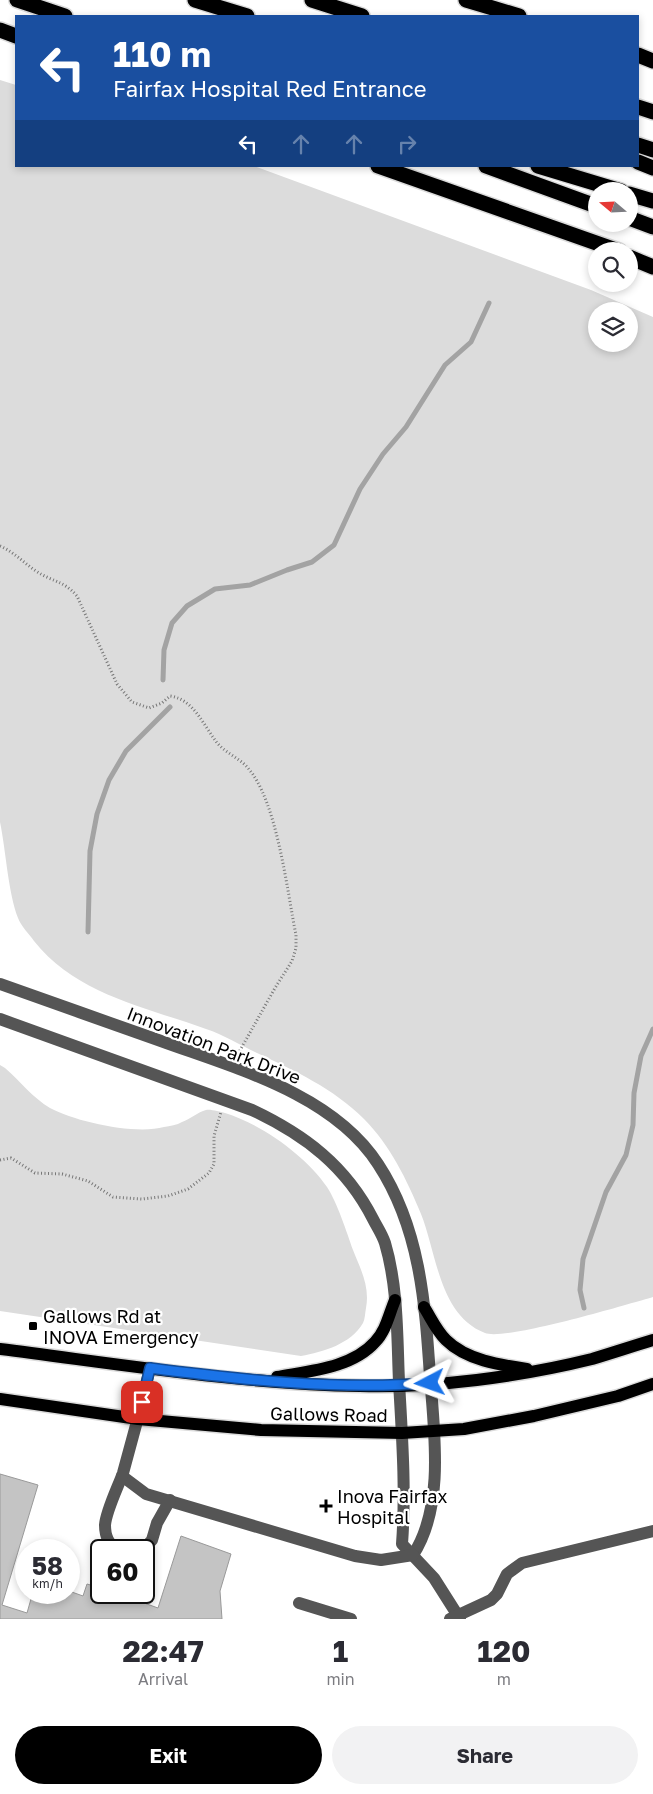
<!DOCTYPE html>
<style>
:root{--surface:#fff;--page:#f2f2f3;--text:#2b2b33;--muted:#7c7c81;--accent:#000}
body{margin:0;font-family:"Golos Text",sans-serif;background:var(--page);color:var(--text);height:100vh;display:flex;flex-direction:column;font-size:19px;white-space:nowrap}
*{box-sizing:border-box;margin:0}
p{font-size:16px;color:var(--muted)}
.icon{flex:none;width:28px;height:28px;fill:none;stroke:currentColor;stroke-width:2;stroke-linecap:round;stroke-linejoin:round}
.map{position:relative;height:1619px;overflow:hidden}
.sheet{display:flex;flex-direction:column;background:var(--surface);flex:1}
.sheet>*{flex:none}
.top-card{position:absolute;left:15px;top:15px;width:624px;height:152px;border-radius:0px;box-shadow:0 2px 8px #0003;background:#1a4fa0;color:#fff;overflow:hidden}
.needle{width:32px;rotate:289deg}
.buttons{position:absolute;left:588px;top:182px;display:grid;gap:10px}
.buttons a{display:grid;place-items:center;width:50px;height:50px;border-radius:50%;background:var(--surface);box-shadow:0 2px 8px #0003;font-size:25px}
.speed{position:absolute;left:15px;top:1539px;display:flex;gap:10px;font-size:25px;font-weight:700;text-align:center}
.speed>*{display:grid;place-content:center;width:65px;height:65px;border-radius:50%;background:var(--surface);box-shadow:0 2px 8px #0003;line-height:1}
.speed small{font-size:12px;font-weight:400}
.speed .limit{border:2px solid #111;border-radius:8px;background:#fff;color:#111}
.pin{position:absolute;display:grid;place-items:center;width:42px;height:42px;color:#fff;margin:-21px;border-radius:10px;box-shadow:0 2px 8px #0006}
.me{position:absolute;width:55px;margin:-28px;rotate:266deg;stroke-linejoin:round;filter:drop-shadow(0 0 4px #0008)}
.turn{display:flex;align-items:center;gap:18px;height:105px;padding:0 15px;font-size:22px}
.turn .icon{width:65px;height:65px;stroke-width:2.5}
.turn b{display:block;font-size:35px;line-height:42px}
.lanes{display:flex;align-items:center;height:48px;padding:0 15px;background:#0003;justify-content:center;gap:25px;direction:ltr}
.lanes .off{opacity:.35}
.eta{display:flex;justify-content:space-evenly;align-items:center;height:85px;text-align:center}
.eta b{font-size:30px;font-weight:700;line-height:35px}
.button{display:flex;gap:10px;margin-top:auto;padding:10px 15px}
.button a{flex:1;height:58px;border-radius:30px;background:var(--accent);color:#fff;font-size:20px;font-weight:700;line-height:58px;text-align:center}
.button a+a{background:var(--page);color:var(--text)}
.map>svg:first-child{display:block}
.green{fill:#dcdcdc;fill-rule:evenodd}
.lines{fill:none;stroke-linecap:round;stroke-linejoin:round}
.stream{stroke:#a3a3a3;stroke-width:5}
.building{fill:#c4c4c4;stroke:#999}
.major-casing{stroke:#dbdbdb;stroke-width:15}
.highway-casing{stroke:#dbdbdb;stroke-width:18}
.path{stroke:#777;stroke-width:3;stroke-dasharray:1 2.5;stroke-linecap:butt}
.minor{stroke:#555;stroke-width:12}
.major{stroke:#000;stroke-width:12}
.highway{stroke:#000;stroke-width:15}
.route-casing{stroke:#114b97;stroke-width:12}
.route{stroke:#1a73e8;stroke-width:9}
.poi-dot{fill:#000;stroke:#fff;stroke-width:2}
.labels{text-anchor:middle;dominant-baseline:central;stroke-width:4.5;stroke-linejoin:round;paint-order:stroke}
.street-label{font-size:18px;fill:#000;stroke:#fff}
.poi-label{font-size:18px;fill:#000;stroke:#fff;text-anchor:start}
</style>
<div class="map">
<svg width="653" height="1619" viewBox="0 0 653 1619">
<rect width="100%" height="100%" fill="#fff"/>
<!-- green -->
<g class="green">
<path d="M0,80L16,85V166H254L591,290L653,317V1297C625,1305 505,1341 485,1333C439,1315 437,1254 421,1214C407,1180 390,1145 364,1119C333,1088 295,1071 257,1053C240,1045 224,1035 206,1029C146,1007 77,995 34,941C29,934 21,926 18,918C8,892 6,851 0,822ZM596,311H629V344H596Z"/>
<path d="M0,1065L5,1068C20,1081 33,1098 50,1108C76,1122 136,1135 164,1127C170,1126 177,1125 182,1122C190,1119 198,1112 206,1110C211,1109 220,1112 225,1113C261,1124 306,1156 327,1187C337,1202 347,1233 353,1250C361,1270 370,1287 366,1308C365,1313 365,1319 363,1323C351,1344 323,1352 301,1356L0,1311Z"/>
</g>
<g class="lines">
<!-- stream -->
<g class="stream">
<path d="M163,680L164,650L172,623L187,606L215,589L250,585L287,570L312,562L334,545L360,489L383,454L406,427L445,365L471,342L489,303"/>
<path d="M88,932L90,851L97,814L109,780L126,751L170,707"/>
<path d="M584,1308L580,1290L583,1259L606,1192L626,1155L633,1125L634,1093L641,1056L653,1029"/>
</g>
</g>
<!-- building -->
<path class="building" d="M0,1474L38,1485L2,1605L27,1613L33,1592H69V1591L83,1596L87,1584L101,1588V1592H135L133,1599L158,1608L181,1536L231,1554L220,1591L222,1619H0Z"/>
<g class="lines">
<!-- major casing -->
<g class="major-casing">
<g id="major">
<path d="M424,1307C431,1318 436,1330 446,1340C466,1360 500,1365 527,1369"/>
<path d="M0,1349C119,1364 240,1384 360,1386C435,1388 519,1377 592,1359C612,1353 633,1346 653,1340"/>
<path d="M277,1377C309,1371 352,1368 375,1342C386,1331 389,1314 395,1300"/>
<path d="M0,1399L138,1419L261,1430L402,1433L464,1429L534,1416L618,1396L653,1384"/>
</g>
</g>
<!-- highway casing -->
<g class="highway-casing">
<g id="highway">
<path d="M17,0L65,16"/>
<path d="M195,0L247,16"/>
<path d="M312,0L362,16"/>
<path d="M466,0L519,16"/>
<path d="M0,30L16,36"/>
<path d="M638,55L653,61"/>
<path d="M638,107L653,112"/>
<path d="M638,145L653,150"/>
<path d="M638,162L653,168"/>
<path d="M378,166L619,251"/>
<path d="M486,166L596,206"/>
<path d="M538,166L621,191"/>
<path d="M629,194L653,201"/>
<path d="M629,218L653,227"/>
<path d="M629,257L653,267"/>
</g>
</g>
<!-- path -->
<g class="path">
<path d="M0,546C14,552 24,563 36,571C52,582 63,580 77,596L117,684L132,702L149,708L162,703L170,696C193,699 203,724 215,740C223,752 238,757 247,767C277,799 287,891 296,935V948L292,961L275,988L238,1054"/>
<path d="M0,1160L11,1158L35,1173L62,1174L88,1181L113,1197L142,1199L168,1196L188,1189L209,1173L214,1164V1136L221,1112"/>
</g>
<!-- minor -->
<g class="minor">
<path d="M0,984C54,1003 107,1022 161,1041C235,1068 333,1094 378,1164C420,1228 425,1302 430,1376C434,1431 445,1506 413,1555"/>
<path d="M0,1019L252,1110C305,1135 346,1166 373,1219C377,1227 382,1234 385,1243C398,1287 397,1335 399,1382C402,1436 406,1490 402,1544L434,1578L460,1619"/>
<path d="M122,1476L146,1494L355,1556L381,1560L413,1555"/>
<path d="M118,1550C108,1544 105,1536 105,1525C106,1511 118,1487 123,1473C133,1438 142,1403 150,1368"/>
<path d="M143,1550L152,1540L157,1523L170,1500"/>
<path d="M299,1603L351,1619"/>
<path d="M450,1619L491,1600L497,1594L507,1574L522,1563L653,1531"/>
</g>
<!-- major -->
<use href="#major" class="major"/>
<!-- highway -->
<use href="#highway" class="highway"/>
</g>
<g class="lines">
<!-- route casing -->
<g class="route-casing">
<path id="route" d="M142,1402L150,1368C243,1380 337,1390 430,1383"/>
</g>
<!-- route -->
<use href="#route" class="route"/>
</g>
<!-- markers -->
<g class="poi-dot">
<rect x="28" y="1321" width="10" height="10" rx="2.5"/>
<path d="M323.5 1498.5h5v5h5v5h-5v5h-5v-5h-5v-5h5z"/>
</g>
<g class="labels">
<!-- street labels -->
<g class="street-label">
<text transform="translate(214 1045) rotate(21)">Innovation Park Drive</text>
<text transform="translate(329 1414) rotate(1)">Gallows Road</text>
</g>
<!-- poi labels -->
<g class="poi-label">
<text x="43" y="1316">Gallows Rd at<tspan x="43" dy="21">INOVA Emergency</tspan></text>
<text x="337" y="1496">Inova Fairfax<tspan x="337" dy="21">Hospital</tspan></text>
</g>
</g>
</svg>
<div class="buttons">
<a><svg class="needle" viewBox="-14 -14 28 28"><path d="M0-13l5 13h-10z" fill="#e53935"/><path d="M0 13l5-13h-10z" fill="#7c7c81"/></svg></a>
<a><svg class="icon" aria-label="search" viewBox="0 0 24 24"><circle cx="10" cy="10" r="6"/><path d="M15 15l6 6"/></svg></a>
<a><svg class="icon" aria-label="layers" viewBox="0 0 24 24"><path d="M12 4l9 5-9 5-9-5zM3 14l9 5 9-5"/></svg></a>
</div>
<div class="speed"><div>58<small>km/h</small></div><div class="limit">60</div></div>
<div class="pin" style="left:142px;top:1402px;background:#d93025"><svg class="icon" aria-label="arrive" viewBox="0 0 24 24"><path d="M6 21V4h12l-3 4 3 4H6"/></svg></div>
<svg class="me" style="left:430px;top:1383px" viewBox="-20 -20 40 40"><path d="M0-17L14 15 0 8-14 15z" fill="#1a73e8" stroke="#fff" stroke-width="4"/></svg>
<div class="top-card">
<div class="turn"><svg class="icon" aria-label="left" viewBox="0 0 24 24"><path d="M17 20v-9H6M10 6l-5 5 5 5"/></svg><div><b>110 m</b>Fairfax Hospital Red Entrance</div></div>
<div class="lanes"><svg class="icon" aria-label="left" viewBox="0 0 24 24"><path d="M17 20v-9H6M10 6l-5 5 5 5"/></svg><svg class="icon off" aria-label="ahead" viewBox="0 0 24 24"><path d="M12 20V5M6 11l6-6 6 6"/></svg><svg class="icon off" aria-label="ahead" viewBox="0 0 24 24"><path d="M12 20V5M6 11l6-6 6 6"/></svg><svg class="icon off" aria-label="right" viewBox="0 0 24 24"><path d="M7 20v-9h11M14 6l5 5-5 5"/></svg></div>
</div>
</div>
<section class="sheet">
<div class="eta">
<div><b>22:47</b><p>Arrival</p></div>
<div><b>1</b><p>min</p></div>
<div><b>120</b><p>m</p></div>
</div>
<div class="button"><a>Exit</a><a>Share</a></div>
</section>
